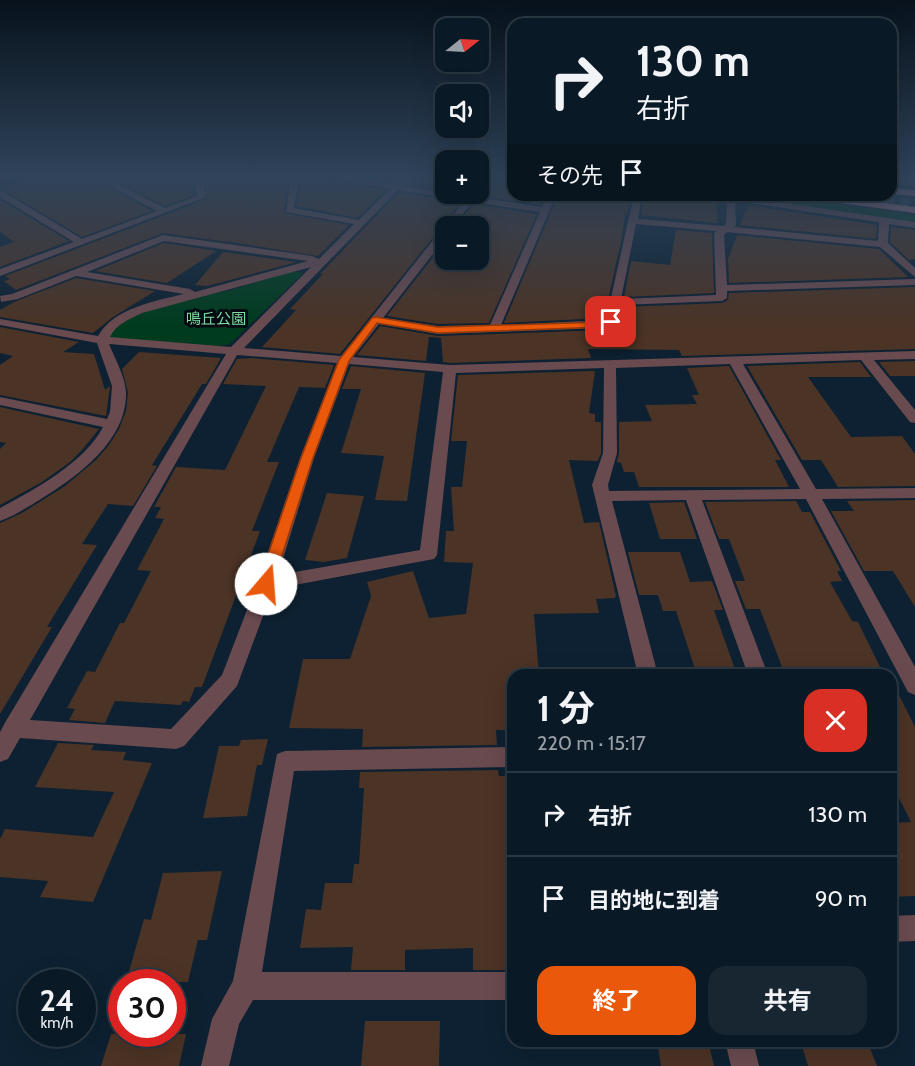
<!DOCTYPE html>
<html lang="ja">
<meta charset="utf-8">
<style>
:root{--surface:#0a1926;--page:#182632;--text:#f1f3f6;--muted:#99a0a7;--line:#2a3843;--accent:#ea580c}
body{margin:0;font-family:Cabin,"Noto Sans JP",sans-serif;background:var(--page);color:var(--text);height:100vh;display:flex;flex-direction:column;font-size:22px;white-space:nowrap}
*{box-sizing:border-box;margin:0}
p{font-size:20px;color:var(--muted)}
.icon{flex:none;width:33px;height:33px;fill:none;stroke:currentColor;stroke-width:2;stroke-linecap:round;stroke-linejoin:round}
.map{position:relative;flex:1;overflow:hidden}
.details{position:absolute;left:507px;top:669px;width:390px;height:378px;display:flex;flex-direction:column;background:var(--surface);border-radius:18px;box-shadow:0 6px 24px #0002,0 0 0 2px var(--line)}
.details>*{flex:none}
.guide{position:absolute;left:507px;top:18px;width:390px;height:183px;border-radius:18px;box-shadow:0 6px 24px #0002,0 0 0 2px var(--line);background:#0a1926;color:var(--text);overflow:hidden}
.needle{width:39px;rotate:72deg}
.tools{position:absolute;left:435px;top:18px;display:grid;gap:12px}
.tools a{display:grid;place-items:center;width:54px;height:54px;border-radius:12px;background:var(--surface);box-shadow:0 6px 24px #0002,0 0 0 2px var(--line);font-size:30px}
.speed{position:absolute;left:18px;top:969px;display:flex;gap:12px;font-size:30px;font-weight:700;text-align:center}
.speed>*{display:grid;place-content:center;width:78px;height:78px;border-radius:50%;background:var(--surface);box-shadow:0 6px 24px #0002,0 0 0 2px var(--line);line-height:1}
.speed small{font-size:15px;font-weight:400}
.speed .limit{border:9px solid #d22;background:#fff;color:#111}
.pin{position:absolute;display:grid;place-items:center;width:51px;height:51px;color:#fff;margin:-26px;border-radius:12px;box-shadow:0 3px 9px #0006}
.me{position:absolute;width:66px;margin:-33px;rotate:18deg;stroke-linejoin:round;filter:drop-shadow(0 0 4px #0008)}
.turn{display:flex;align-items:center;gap:21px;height:126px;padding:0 30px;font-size:27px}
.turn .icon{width:78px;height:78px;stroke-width:2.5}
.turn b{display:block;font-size:42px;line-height:51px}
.then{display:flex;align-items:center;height:57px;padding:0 30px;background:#0003;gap:12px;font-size:22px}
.round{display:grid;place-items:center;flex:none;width:63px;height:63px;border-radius:18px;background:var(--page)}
.headline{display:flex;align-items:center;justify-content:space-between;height:102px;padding:0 30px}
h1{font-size:36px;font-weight:700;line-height:45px}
.action{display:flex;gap:12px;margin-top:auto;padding:12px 30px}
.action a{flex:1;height:69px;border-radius:18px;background:var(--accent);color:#fff;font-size:24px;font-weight:700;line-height:69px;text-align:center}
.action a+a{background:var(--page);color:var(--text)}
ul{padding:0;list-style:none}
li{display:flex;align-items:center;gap:18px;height:84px;padding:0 30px;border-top:2px solid var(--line)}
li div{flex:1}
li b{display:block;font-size:22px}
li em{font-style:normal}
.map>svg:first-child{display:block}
.green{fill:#003b1e}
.building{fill:#4b3325}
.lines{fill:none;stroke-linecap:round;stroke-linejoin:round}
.motorway-tunnel{stroke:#2b3e4e;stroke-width:10;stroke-dasharray:10 5;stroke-linecap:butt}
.minor{fill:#694a4f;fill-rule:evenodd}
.tertiary{fill:#694a4f;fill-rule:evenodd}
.trunk{fill:#c07c87;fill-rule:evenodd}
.route{fill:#ea580c;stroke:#983908;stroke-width:1.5}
.labels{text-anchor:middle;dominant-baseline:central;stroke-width:6;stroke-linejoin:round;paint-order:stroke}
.far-park-label{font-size:15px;fill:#7edda3;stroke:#040a12}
</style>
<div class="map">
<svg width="915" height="1066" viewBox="0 0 915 1066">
<rect width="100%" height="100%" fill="#0d2132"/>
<!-- green -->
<g class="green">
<path d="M723,195H778L915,215V224Z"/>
<path d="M292,271L303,273L230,344L220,346L110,338L106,334L134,316L174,300L231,290Z"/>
</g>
<!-- building -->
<g class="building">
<path d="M34,178H93L152,211L82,237L0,188Z"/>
<path d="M110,178H192L194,195L165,206Z"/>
<path d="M204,178H289L284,213L349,225L318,256L231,242L232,240L229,242L163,233L16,290L4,281L10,279L5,276L207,199Z"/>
<path d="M301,178H319L385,190L358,218L297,206Z"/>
<path d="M411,178H446V190L406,184Z"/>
<path d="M478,178H513V195H545L541,205L467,194H478Z"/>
<path d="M399,192L461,202L340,354L262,347L296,310L290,309L323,274H320Z"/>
<path d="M558,195H632L627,214L625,213L622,237L604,318L504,323Z"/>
<path d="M644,195H688L696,199L716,200L718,223L641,215Z"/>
<path d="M0,200L69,241L0,267V247L14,242L0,232Z"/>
<path d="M474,204L537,214L489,323L438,324L387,316L446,241V260H478V226H455Z"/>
<path d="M748,205L877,225L876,239L740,225Z"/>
<path d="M891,227L915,230V259L909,260L890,242Z"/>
<path d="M676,230L712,233L714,293L624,297L631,261L670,265Z"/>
<path d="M737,235L879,249L908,277L729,283L728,259Z"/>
<path d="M164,243L216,251L167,283L95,271Z"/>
<path d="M223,252L297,262L207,286L195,285Z"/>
<path d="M76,278L155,291L113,317L93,333L0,317V310L14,302Z"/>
<path d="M915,287V349L682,356L679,350L588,349L591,358L450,363L443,362L441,338L429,337L426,361L357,355L380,326L438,336L605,330L619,322L622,307L722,303L728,300L729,293Z"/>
<path d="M0,327L79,342L63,352L94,354L105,390L110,386L106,416L0,395V365L13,356L0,353Z"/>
<path d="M139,352L221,358L206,384H202L152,465L157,466L133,506L108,504L82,544L97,545L47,627H52L0,714V523L22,513L65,486L96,460L109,445L119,429L126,411L128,392L122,369Z"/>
<path d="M251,358L334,365L325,388L299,387L267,462H279L252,531H260L202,687H195L189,702L183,701L181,705L115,701L105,723L69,720L75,709L67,708L87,671L95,672L120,623H124L151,571L137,570L164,519L155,518L161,507H154L176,467L225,470L266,386L223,384L237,359Z"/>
<path d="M915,361V376H890L879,362Z"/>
<path d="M860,362L871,377H808L851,437L902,436L915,454V486L838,487L821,460H802L747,366Z"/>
<path d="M351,366L425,373L407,501L375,500L384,456L341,453L361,389H342Z"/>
<path d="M729,366L781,460H775L789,487H639L634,472H624L621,463L617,462L619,453V422L652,421L645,405L697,404L692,395H699L687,368Z"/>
<path d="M595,371L589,413L595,414V422H601V453L598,461L569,460L584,523L599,522L616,596L615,598L596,599L599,613L534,614L539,675H513V730H496L497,745L362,747L363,729L289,728L303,659H350L371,596L367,582L413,571L429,618L466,614L473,563L444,562L446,531H454L451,487H462L467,441H451L458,375Z"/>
<path d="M0,407L99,429L82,450L70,462L42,482L0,505V449L6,443L0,442Z"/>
<path d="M327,493L364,496L347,558L324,562L305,560Z"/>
<path d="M915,500V607L893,571H864L831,511H854L847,501Z"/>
<path d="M796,501L802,512H810L841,571H837L842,581L830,582L852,621L858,622L884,675H785L760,609H746L735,581H745L729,539H719L705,502Z"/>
<path d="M684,502L697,539H660L649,503Z"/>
<path d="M628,552H680L690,582L712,581L723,610H714L737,675H697L676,611H663L658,595H639Z"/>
<path d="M891,679L915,727V896L891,897V823L911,822L891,782Z"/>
<path d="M268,739L262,765H257L247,816L203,818L219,746H239L241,740Z"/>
<path d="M58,743L94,745L91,750L126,752L123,760L152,763L93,902L40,897L48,881L0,877V839L5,829L93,837L114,792L35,787Z"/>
<path d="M498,770L499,776H513V970H473V948L405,950V970H351L353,947L300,948L306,909L321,910L325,883H352L354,864H359L364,788H359L360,772Z"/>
<path d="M222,871L207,940H198L188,982H126L144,919L151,920L163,873Z"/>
<path d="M365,1021H440L439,1066H361Z"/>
<path d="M111,1034H186L179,1066H101Z"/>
<path d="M657,1041H708L714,1066H661Z"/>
<path d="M868,1043L877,1066H808L802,1046Z"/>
</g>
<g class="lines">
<!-- motorway-tunnel -->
<path class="motorway-tunnel" d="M840,195L915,205"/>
<!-- minor -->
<g class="minor">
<path d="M95,178H105L165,208L197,196L194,178H202L206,197L0,276V269L74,242L0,197V190L82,239L157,211Z"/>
<path d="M291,178H299L294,208L359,220L390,189L332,178H352L394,184L400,178H409L402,186L542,207L548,195H556L501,325L606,320L634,195H642L638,219L723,226L726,224L727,200L708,195H730L915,222V228L889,224L888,243L915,268V277L880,247L727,232L724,235L727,285L915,279V285L727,291V298L722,301L620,305L617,322L605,328L438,334L379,324L353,357L450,365L915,351V359L874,360L915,410V423L910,422L861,360L743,364L816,489L915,488V498L822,499L915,667V695L908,692L806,499L702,500L768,675H748L686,500L612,501L658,675H638L592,485L603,453L604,368L456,373L437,555L434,559L273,589L237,686L184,746L176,749L20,738L8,759L0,762V732L6,721L226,354L109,344C115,359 125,376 126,392C127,444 72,480 33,504C22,510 12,517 0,521V508C34,490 85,462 103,427L0,405V397L107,419L110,412L112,386L97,343L0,325V319L98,336C114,308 155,301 184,294L76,276L18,299L1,302L0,296L12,294L163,235L312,256L319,259L354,224L286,212ZM398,190L465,200L341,356L244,348ZM735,201L879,222L878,241L734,227L736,225ZM473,202L540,212L490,325L438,326L383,318L446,237V226H452ZM636,224L716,231L714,234L716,295L621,299ZM164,241L308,261L195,292L190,289L87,272ZM311,267L231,347L110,337C116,324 130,319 142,313ZM237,355L337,363L300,458L257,584L222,675L171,729L30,720ZM349,364L443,372L420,550L278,575L314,458ZM730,364L800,489L609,491L608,485L617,453L616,368Z"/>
<path d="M891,179L915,182V186L891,183Z"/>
<path d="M513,747V767L294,771L262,972H513V1000H253L239,1024L229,1066H201L212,1019L233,981L277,754L285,751Z"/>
<path d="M915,915V941L891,942V916Z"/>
<path d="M725,1041H753L759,1066H731Z"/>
</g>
<!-- tertiary -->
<path class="tertiary" d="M0,178H12L0,182Z"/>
<!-- trunk -->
<g class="trunk">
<path d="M891,188L915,190V196L891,194Z"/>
<path d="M799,195H822L915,207V213L803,198Z"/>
</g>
</g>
<!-- sky -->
<linearGradient id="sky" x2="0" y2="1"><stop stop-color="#07121c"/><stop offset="0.54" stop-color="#2f435a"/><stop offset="1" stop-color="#2f435a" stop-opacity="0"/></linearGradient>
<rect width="915" height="327" fill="url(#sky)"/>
<!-- route -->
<path class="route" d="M375,317L438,327L603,322L611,319L616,322L605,327L438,333L377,323L349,361L313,458L273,584L271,588H260L258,584L301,458L339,360L372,318Z"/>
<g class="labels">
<!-- far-park labels -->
<g class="far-park-label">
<text x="216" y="319">鳴丘公園</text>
</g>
</g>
</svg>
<div class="tools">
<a><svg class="needle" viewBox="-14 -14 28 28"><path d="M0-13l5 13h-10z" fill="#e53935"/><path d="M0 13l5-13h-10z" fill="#99a0a7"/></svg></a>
<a><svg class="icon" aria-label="sound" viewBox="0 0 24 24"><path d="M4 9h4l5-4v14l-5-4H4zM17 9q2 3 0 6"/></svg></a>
<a>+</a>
<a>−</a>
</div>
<div class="speed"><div>24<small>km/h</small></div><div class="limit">30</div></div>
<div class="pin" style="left:611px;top:322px;background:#d93025"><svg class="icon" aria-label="arrive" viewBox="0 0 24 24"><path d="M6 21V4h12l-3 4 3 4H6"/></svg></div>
<svg class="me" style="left:266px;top:584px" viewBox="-20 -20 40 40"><circle r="19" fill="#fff"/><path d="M0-13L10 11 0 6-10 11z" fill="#ea580c"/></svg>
<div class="guide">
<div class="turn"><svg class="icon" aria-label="right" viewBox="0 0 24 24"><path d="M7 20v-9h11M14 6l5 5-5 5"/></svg><div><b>130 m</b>右折</div></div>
<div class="then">その先<svg class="icon" aria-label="arrive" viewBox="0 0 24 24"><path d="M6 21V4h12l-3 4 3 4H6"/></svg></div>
</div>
<section class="details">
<div class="headline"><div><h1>1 分</h1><p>220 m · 15:17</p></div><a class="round" style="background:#d93025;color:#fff"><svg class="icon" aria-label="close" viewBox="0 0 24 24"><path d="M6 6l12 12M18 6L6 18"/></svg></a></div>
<ul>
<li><svg class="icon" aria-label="right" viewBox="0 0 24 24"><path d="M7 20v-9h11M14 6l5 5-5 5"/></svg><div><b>右折</b></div><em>130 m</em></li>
<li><svg class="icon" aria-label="arrive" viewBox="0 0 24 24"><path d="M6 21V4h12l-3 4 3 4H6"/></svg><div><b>目的地に到着</b></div><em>90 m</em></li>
</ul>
<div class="action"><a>終了</a><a>共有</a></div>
</section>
</div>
